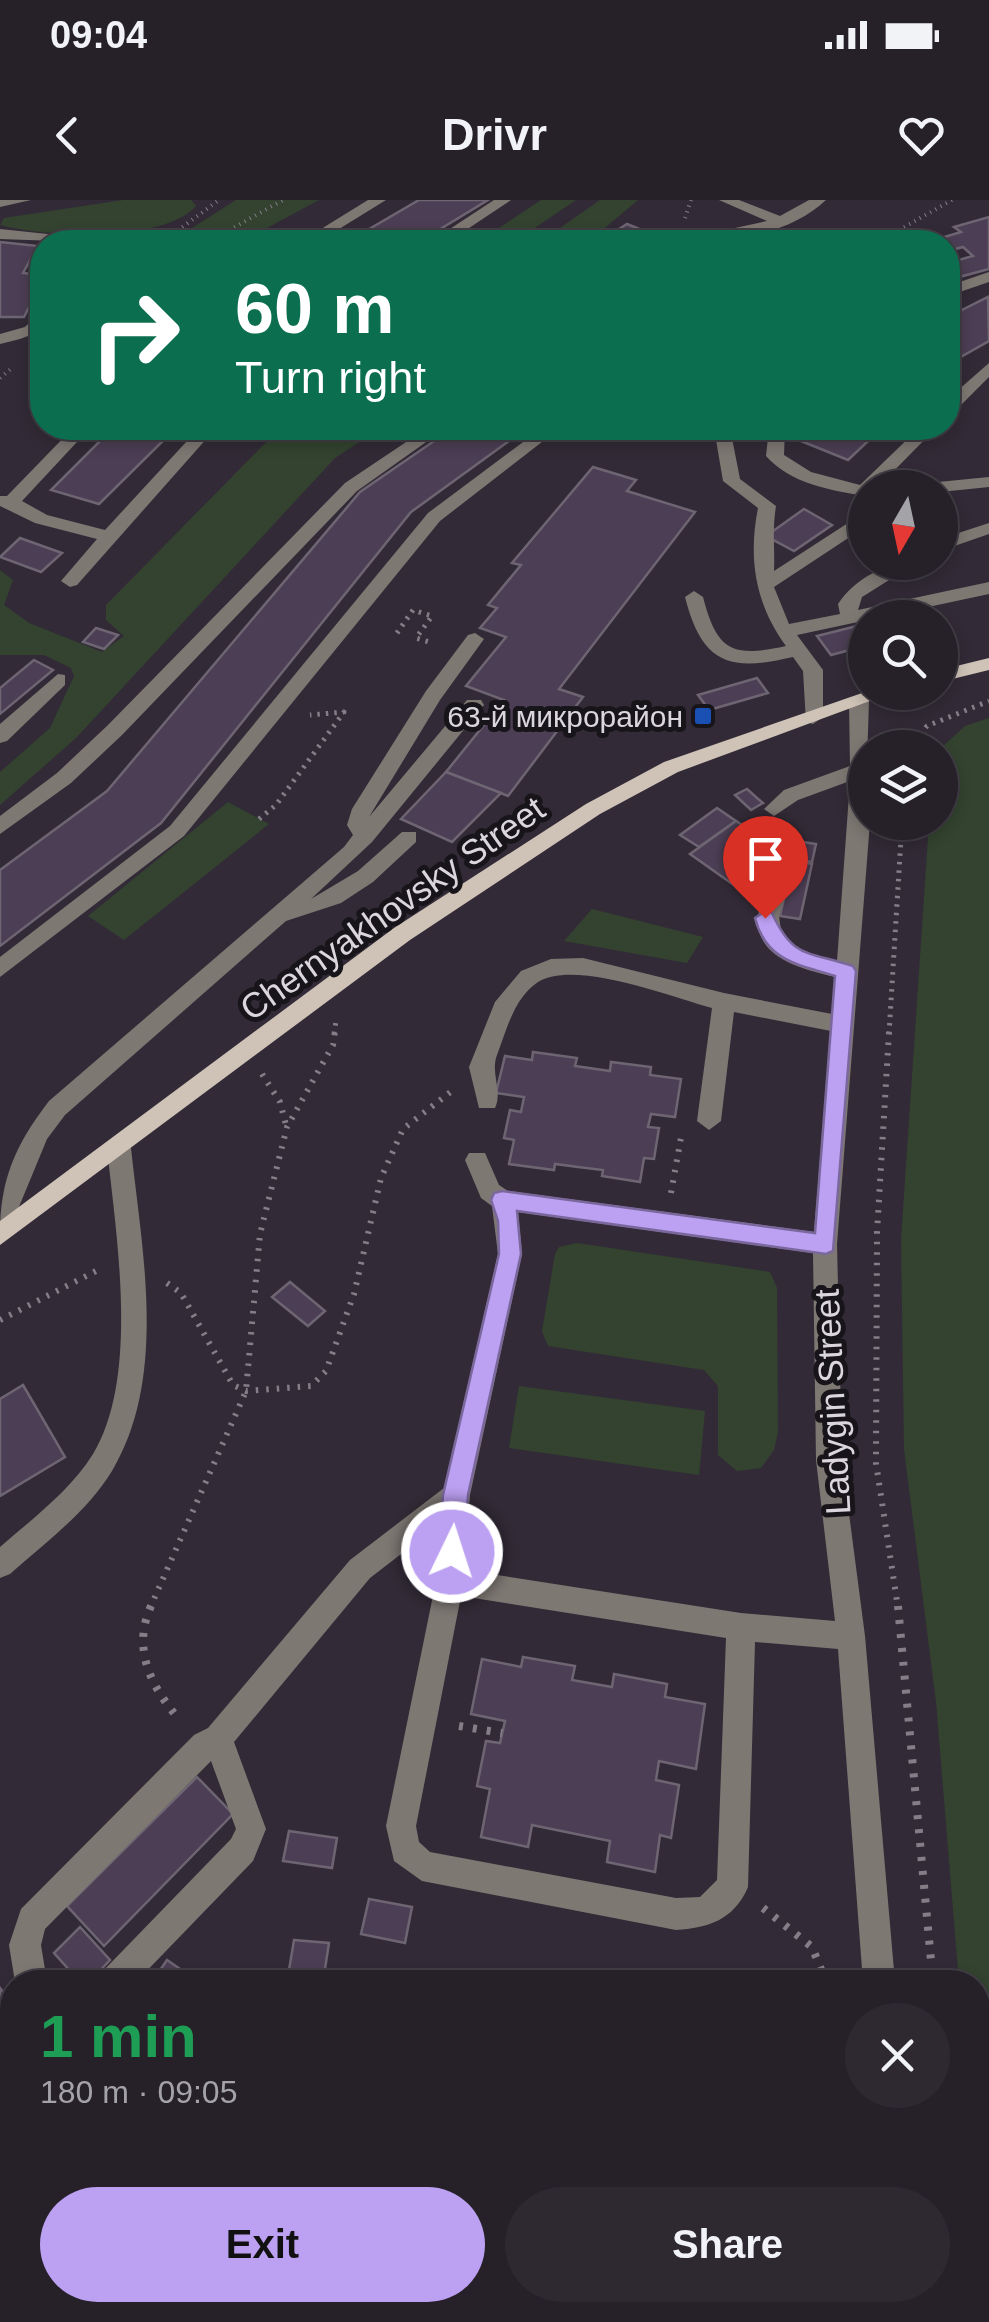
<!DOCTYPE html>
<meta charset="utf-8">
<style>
:root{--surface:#262029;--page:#2e2831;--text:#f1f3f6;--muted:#a4a3a8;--line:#423e46;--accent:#bca0f2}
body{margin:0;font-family:Helvetica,sans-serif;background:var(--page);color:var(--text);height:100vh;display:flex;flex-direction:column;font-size:38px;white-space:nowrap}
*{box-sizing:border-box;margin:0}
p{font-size:32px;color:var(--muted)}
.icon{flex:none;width:55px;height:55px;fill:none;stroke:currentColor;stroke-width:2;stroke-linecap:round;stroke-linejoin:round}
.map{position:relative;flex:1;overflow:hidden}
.side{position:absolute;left:0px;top:1770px;width:990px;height:352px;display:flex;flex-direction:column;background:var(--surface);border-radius:40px 40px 0 0;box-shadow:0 5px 15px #0003,0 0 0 2px var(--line)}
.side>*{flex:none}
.guide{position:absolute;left:30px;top:30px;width:930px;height:210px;border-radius:40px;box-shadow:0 5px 15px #0003,0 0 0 2px var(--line);background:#0b6e4f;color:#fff;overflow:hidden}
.needle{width:65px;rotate:189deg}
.buttons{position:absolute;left:848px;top:270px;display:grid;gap:20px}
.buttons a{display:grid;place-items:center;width:110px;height:110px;border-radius:50%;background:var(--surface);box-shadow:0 5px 15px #0003,0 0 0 2px var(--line);font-size:50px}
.pin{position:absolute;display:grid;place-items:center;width:85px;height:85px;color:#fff;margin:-102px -42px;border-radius:50% 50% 50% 0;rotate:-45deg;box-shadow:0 0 10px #0007}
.pin .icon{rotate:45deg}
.me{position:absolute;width:110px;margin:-55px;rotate:4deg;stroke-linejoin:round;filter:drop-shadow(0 0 8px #0008)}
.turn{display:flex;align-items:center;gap:35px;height:210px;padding:0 40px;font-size:45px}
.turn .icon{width:130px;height:130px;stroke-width:2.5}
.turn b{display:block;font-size:70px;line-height:85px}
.round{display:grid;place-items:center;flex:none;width:105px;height:105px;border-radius:52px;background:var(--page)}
.overview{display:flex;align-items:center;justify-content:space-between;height:170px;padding:0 40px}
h1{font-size:60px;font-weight:600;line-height:75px;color:#1e9e55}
.cta{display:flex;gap:20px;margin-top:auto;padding:20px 40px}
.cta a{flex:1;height:115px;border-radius:60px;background:var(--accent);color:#111;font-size:40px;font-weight:600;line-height:115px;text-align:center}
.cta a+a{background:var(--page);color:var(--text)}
.status{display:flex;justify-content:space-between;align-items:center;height:70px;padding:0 50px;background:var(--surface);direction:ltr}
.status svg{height:28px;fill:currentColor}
header{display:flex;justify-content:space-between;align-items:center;height:130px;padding:0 40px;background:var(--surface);font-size:45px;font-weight:600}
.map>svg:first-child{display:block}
.green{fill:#33432f}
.building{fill:#4c3e54;stroke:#6e6573;stroke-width:2.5}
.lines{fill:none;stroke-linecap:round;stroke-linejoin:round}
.path-far3{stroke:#847e88;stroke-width:4;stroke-dasharray:1 5;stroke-linecap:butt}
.path-far2{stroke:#847e88;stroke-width:5;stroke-dasharray:2.5 6;stroke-linecap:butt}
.path-far1{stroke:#847e88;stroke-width:6;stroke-dasharray:2.5 8;stroke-linecap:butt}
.path{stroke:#847e88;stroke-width:8;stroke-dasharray:4 10;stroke-linecap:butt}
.minor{fill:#7e7873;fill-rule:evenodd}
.major{fill:#cfc3b7;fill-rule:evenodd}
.route{fill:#bca0f2;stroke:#7a689d;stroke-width:2.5}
.transit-dot{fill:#1a4fb4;stroke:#18151a;stroke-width:4}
.labels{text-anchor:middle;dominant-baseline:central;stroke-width:10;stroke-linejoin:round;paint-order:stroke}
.far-poi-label{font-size:30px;fill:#dbd6de;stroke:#18151a;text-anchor:end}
.street-label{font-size:35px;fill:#dbd6de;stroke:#18151a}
</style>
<div class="status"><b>09:04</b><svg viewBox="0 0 49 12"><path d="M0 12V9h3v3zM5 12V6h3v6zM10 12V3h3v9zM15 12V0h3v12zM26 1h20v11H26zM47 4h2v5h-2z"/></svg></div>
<header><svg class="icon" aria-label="back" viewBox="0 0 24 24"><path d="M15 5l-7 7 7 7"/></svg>Drivr<svg class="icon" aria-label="heart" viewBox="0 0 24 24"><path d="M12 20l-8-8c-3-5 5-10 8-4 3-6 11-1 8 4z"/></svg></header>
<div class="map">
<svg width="989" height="2122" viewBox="0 0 989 2122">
<rect width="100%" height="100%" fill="#322b37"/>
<!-- green -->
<g class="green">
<path d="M123,0H191L196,6C163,43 45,37 0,25L4,18Z"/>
<path d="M236,0H319L241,42H170Z"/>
<path d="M541,0H576L514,42H478Z"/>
<path d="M600,0H638L600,32L602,42H540Z"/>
<path d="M280,228H381L335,258L76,538L0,605V572L50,528L74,476L71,468L44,455H0V370L13,380L4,405L29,423L102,452L124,436L106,420V405Z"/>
<path d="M989,518V2122H977L978,1782H959L936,1502L904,1249L901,1040L929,623L940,622V549L965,526Z"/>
<path d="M228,602L269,624L124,740L88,716Z"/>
<path d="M592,709L703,737L687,763L564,741Z"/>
<path d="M577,1043L770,1072L777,1088L778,1232L774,1250L761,1268L737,1271L718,1255V1186L704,1170L548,1146L542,1131L555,1054L559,1047Z"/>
<path d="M519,1186L705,1211L699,1275L509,1248Z"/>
</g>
<!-- building -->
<g class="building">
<path d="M419,0H488L419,42H347Z"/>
<path d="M989,17V69L948,80V63L973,56L963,47L948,51V42H928L961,32L954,27Z"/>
<path d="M627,24L642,30L626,41L610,35Z"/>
<path d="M0,42L38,46L23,73L42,75V81L24,117H0Z"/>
<path d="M988,97L989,141L948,164V117Z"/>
<path d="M113,228H176L99,304L51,290Z"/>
<path d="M453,228H527L411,312L161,623L0,746V670L107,591L360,292Z"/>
<path d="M808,228H882L848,260L796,239Z"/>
<path d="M593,267L636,280L627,291L695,312L559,489L583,497L508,596L446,572L504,500L466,486L506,437L480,428L497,408L488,405L521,365L512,363Z"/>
<path d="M804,309L832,325L794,351L766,336Z"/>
<path d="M20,338L62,353L41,372L0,357Z"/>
<path d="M857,426L865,437V446L831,455L817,436Z"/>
<path d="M96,428L118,435L104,449L83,442Z"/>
<path d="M34,460L53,470L0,514V488Z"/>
<path d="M757,478L768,493L709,510L698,495Z"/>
<path d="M446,572L501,593L452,642L401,619Z"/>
<path d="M747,589L757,598L763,603L751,610L735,595Z"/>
<path d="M717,608L736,621L699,647L680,635Z"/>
<path d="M736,621L785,653L738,688L690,654Z"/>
<path d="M790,640L816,644L812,662L786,657Z"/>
<path d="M793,660L812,664L800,719L780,716Z"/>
<path d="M533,852L577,858L575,866L610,871L611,862L651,867L650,875L681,879L675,917L651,914L648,927L659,928L654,959L644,958L640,982L602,976L603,970L578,967L555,964L554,970L509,964L514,940L504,938L510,910L521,912L524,897L496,893L505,856L532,860Z"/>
<path d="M290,1082L325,1111L308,1126L272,1097Z"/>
<path d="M23,1185L65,1257L0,1296V1199Z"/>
<path d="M523,1457L575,1466L572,1480L612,1487L614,1474L667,1484L665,1497L705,1504L696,1569L659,1561L656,1580L679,1585L671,1638L660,1635L655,1672L607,1662L610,1641L532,1625L528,1647L481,1637L490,1589L477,1586L486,1541L500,1543L505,1521L471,1514L482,1459L521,1467Z"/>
<path d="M197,1577L233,1614L104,1746L67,1706Z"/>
<path d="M289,1631L337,1638L332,1668L283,1661Z"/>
<path d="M369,1699L412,1707L405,1743L361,1734Z"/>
<path d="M80,1727L110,1760L89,1782H80L54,1753Z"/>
<path d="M294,1740L329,1743L323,1782H287Z"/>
<path d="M167,1760L199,1782H152Z"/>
<path d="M0,1788L12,1804V1812L0,1824Z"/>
<path d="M0,1862L12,1874V1939L7,1946L0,1938Z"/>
<path d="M275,2110H299L296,2122H273Z"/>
<path d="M470,2110H717L716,2122H469Z"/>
</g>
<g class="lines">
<!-- path-far3 -->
<g class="path-far3">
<path d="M685,18L691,0"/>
<path d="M106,38L177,31"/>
<path d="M174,42L177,31L219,0"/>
<path d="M208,42L283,0"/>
<path d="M878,42L952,0"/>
<path d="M0,178L12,168"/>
</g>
<!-- path-far2 -->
<g class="path-far2">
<path d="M397,433L413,410L432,416L416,438L433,443"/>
<path d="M910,548L927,526L989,501"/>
<path d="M259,619L276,605L344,512L310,515"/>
<path d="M334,834L336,821"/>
<path d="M889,834L902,622"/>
</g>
<!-- path-far1 -->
<g class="path-far1">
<path d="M889,832L877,1033L876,1263L898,1408"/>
<path d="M262,874L280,902L286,925"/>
<path d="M671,993L682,932"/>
<path d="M167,1083L181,1093L233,1185L246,1191L311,1186L326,1171L354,1094L381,978L403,929L453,890"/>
<path d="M0,1120L98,1070"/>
<path d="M150,1408L246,1191L260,1034L287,927L333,845L335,832"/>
</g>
<!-- path -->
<g class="path">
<path d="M151,1406C132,1448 150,1485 178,1518"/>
<path d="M898,1406L933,1782"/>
<path d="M459,1526L502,1533"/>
<path d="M763,1708L812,1747L826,1782"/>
<path d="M742,2110V2122"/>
<path d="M948,2110V2122"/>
</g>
<!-- minor -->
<g class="minor">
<path d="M0,0H31L0,7Z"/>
<path d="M368,0H386L318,42H300Z"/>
<path d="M494,0H511L448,42H430Z"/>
<path d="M719,0H739L780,16L809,0H826C789,35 731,42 682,42L684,39L767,21Z"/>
<path d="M0,29L76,37L84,42L0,39Z"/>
<path d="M989,72V82L948,96V86Z"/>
<path d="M42,111C44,137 22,138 0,144V134L25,127Z"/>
<path d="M989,163V177L954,212L948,213V199Z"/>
<path d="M73,228H90L22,301L47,315L105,330L199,228H216L77,385L70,387L61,381L97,339L35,323L0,306V296H7Z"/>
<path d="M427,228H446L357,291L122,535L71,583L0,634V616L57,573L108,525L345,283Z"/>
<path d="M542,228H560L440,321L184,636L0,777V757L170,626L428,313Z"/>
<path d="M714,228H730L740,279L776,306C772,330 775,348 774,371L865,312V327L774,387L789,424L840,414L838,404C855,378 887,362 918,362L862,397L858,410L989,382V394L797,435L823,470V517L813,524L806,522L803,471L793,457C729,472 702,464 685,397L694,391L703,397C717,451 732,458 786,446C755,404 748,358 758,308L723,281Z"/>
<path d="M769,228H785L784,255L811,272L860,285L919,228H936L877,288H865V296C830,290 791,284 766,256Z"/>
<path d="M989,277V287L940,292V288H920L928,283Z"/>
<path d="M989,323V334L940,351V339Z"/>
<path d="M475,433L484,439L440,500L369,617L467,500H481L484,505L372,642L311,699L358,671L402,632H416V642L373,682L341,703L286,721L65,915L47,939L9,1031L0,1034C0,980 15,945 49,901L344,647L353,635L347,625L352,609L426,491L468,435Z"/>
<path d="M58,474L65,475V485L7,541L0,543V524Z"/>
<path d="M859,495L869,501L865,622H870L837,1044L842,1260L865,1436L895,1782H863L838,1449L755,1442L748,1687C734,1720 708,1728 676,1730L422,1681L394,1661L386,1626L436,1381L440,1324L370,1378L234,1542L266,1629L253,1661L136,1782H98L103,1771L231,1639L236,1629L211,1561L45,1729L41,1745L47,1782H15L9,1745L21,1709L194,1535L208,1528L350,1360L444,1288L498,1054L492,1006L481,998L465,960L469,953H485L499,985L508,991L814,1032L831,831L734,812L721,921L709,930L697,921L712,808C672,797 574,759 538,782C514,798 507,829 497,855C490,873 503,891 495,908H479L469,867L495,802L521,771L551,759L583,758L724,793L832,814L836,777C762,761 737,737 777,664H791L795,669L779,716L782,738L806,753L837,761L850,581L798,600L774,616L764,609L784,590L850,566L849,501ZM518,1012L813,1053L816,1260L835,1421L741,1413L465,1370L470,1295L522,1054ZM461,1396L726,1438L717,1680L700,1697L676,1698L430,1652L419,1642L416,1626Z"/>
<path d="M119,938L131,948C142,1051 168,1177 112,1271C87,1312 45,1343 10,1374L0,1378V1347C32,1319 70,1291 93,1254C140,1176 116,1035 107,948Z"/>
<path d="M107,2110H145L140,2122H102Z"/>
<path d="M176,2110H212L208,2122H172Z"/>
<path d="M334,2110H370L368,2122H332Z"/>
<path d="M792,2110H828L827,2122H791Z"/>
<rect x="868" y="2110" width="36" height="12"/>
</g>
<!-- major -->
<g class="major">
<path d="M989,458V470L940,482V470Z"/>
<path d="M865,492H894L678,572L600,614L410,740L0,1045V1021L394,728L586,604L664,562Z"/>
</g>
</g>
<!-- route -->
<path class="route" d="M765,711L772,713C793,759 807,751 853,766L856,771L833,1051L826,1054L517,1011L521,1054L468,1295L464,1352L461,1361L452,1364L443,1361L439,1352L443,1295L499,1054L498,1021L491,1000L494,993L502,991L815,1033L835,776C797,764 766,761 755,718Z"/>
<!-- markers -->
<rect class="transit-dot" x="693" y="506" width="20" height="20" rx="5"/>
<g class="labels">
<!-- far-poi labels -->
<g class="far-poi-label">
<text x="683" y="516">63-й микрорайон</text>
</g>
<!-- street labels -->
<g class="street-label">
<text transform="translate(392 708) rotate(-35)">Chernyakhovsky Street</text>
<text transform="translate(832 1202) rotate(-93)">Ladygin Street</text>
</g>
</g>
</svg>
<div class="buttons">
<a><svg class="needle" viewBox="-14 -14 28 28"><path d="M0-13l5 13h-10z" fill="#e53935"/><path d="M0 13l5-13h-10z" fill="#a4a3a8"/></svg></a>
<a><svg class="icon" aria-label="search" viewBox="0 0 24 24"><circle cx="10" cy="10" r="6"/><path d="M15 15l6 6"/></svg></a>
<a><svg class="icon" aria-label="layers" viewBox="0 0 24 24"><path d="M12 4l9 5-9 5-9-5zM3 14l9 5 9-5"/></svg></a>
</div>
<div class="pin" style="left:765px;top:718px;background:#d93025"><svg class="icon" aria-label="arrive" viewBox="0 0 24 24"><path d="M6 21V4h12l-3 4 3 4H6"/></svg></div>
<svg class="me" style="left:452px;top:1352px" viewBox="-20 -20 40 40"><circle r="17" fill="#bca0f2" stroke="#fff" stroke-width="3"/><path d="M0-11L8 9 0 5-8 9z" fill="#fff"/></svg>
<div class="guide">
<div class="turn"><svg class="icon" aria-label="right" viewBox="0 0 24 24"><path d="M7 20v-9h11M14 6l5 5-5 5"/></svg><div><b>60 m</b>Turn right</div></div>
</div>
<section class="side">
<div class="overview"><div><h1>1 min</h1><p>180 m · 09:05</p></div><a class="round"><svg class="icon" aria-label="close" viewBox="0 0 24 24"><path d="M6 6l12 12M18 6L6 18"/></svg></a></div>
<div class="cta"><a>Exit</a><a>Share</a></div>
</section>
</div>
